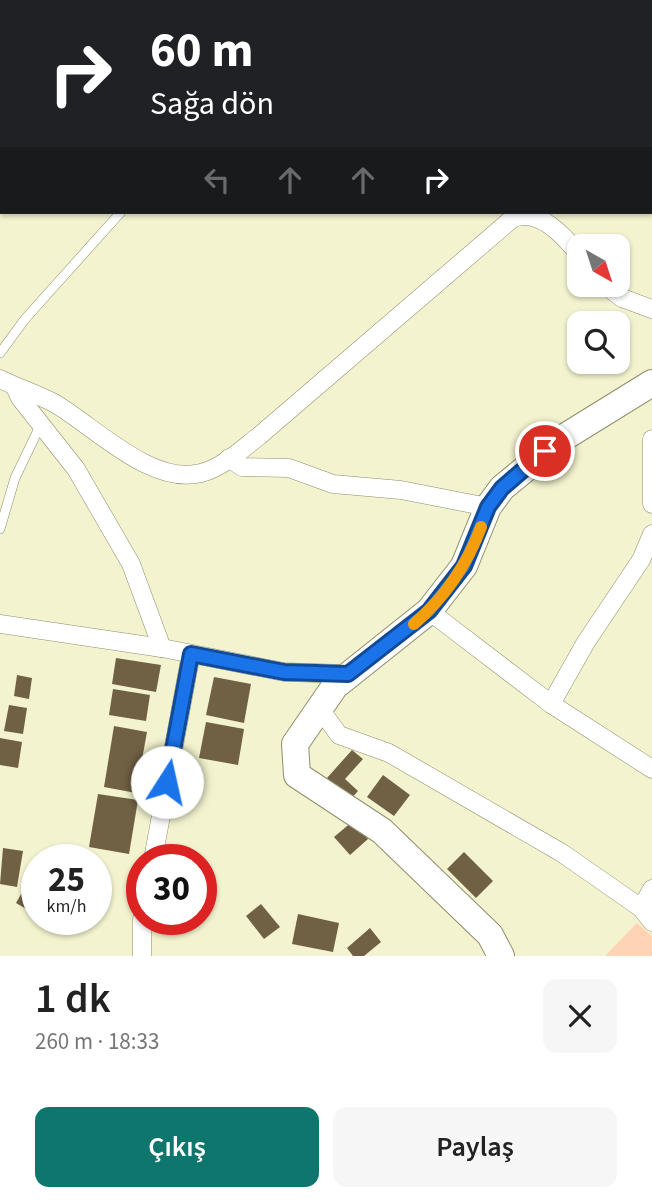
<!DOCTYPE html>
<html lang="tr">
<meta charset="utf-8">
<style>
:root{--surface:#fff;--page:#f6f6f6;--text:#222;--muted:#767676;--accent:#0f766e}
body{margin:0;font-family:"Source Sans 3",sans-serif;background:var(--page);color:var(--text);height:100vh;display:flex;flex-direction:column;font-size:26px;white-space:nowrap}
*{box-sizing:border-box;margin:0}
p{font-size:23px;color:var(--muted)}
.icon{flex:none;width:38px;height:38px;fill:none;stroke:currentColor;stroke-width:2;stroke-linecap:round;stroke-linejoin:round}
.map{position:relative;height:956px;overflow:hidden}
.side{display:flex;flex-direction:column;background:var(--surface);flex:1}
.side>*{flex:none}
.top-card{position:absolute;left:0px;top:0px;width:653px;height:214px;box-shadow:0 2px 5px #0004;background:#202124;color:#fff;overflow:hidden}
.needle{width:46px;rotate:141deg}
.fabs{position:absolute;left:567px;top:234px;display:grid;gap:14px}
.fabs a{display:grid;place-items:center;width:63px;height:63px;border-radius:14px;background:var(--surface);box-shadow:0 2px 5px #0004;font-size:35px}
.speed{position:absolute;left:21px;top:844px;display:flex;gap:14px;font-size:35px;font-weight:700;text-align:center}
.speed>*{display:grid;place-content:center;width:91px;height:91px;border-radius:50%;background:var(--surface);box-shadow:0 2px 5px #0004;line-height:1}
.speed small{font-size:18px;font-weight:400}
.speed .limit{border:10px solid #d22;background:#fff;color:#111}
.pin{position:absolute;display:grid;place-items:center;width:60px;height:60px;color:#fff;margin:-30px;border:4px solid #fff;border-radius:50%;box-shadow:0 2px 7px #0007}
.me{position:absolute;width:77px;margin:-38px;rotate:10deg;stroke-linejoin:round;filter:drop-shadow(0 0 5px #0008)}
.turn{display:flex;align-items:center;gap:24px;height:147px;padding:0 35px;font-size:32px}
.turn .icon{width:91px;height:91px;stroke-width:2.5}
.turn b{display:block;font-size:49px;line-height:60px}
.lanes{display:flex;align-items:center;height:66px;padding:0 35px;background:#0003;justify-content:center;gap:35px;direction:ltr}
.lanes .off{opacity:.35}
.round{display:grid;place-items:center;flex:none;width:74px;height:74px;border-radius:14px;background:var(--page)}
.summary{display:flex;align-items:center;justify-content:space-between;height:119px;padding:0 35px}
h1{font-size:42px;font-weight:600;line-height:52px}
.button{display:flex;gap:14px;margin-top:auto;padding:14px 35px}
.button a{flex:1;height:80px;border-radius:14px;background:var(--accent);color:#fff;font-size:28px;font-weight:600;line-height:80px;text-align:center}
.button a+a{background:var(--page);color:var(--text)}
.map>svg:first-child{display:block}
.green{fill:#ffd3b4}
.building{fill:#716144}
.lines{fill:none;stroke-linecap:round;stroke-linejoin:round}
.lane-casing{stroke:#8f8e6d;stroke-width:10}
.street-casing{stroke:#8f8e6d;stroke-width:19}
.secondary-casing{stroke:#8f8e6d;stroke-width:28}
.lane{stroke:#fff;stroke-width:9}
.street{stroke:#fff;stroke-width:18}
.secondary{stroke:#fff;stroke-width:26}
.route-casing{stroke:#114b97;stroke-width:18}
.route{stroke:#1a73e8;stroke-width:12}
.slow{stroke:#f59e0b;stroke-width:12}
</style>
<div class="map">
<svg width="652" height="956" viewBox="0 0 652 956">
<rect width="100%" height="100%" fill="#f3f3cf"/>
<!-- green -->
<path class="green" d="M637,923L652,936V956H605Z"/>
<!-- building -->
<g class="building">
<path d="M116,658L161,665L156,692L112,684Z"/>
<path d="M17,675L32,678L29,699L14,696Z"/>
<path d="M214,677L251,684L244,723L206,715Z"/>
<path d="M113,689L150,695L146,721L109,715Z"/>
<path d="M9,705L27,708L23,734L4,731Z"/>
<path d="M206,722L244,729L238,765L199,758Z"/>
<path d="M114,726L147,732L136,793L104,787Z"/>
<path d="M0,738L22,742L18,768L0,765Z"/>
<path d="M352,750L363,759L345,779L358,791L351,799L327,778Z"/>
<path d="M383,775L410,795L394,816L367,797Z"/>
<path d="M98,794L138,800L129,854L89,847Z"/>
<path d="M353,821L368,839L350,855L334,837Z"/>
<path d="M3,848L23,851L17,887L0,884Z"/>
<path d="M464,852L493,881L476,898L447,869Z"/>
<path d="M24,889L37,897L35,914L16,903Z"/>
<path d="M261,904L280,927L264,939L246,916Z"/>
<path d="M298,914L339,923L333,952L292,944Z"/>
<path d="M370,928L381,942L364,956H353L347,948Z"/>
</g>
<g class="lines">
<!-- lane casing -->
<g class="lane-casing">
<g id="lane">
<path d="M0,353L25,319L121,212"/>
<path d="M0,529L15,478L41,424"/>
</g>
</g>
<!-- street casing -->
<g class="street-casing">
<g id="street">
<path d="M20,2L21,0"/>
<path d="M0,54L2,52"/>
<path d="M651,59L652,58"/>
<path d="M605,285L622,298L652,309"/>
<path d="M0,379C18,388 37,394 54,403C94,426 151,486 201,473C222,468 242,449 259,436L513,218C539,208 563,235 579,254"/>
<path d="M15,387L20,398L76,469L131,564L162,648"/>
<path d="M652,439V504"/>
<path d="M229,458L242,467L289,468L333,484L401,490L488,507"/>
<path d="M429,611L551,704L652,769"/>
<path d="M0,624L162,648L284,672L348,674"/>
<path d="M551,704L586,642L641,560L652,534"/>
<path d="M320,709L339,735L389,753L562,853L641,908L652,922"/>
<path d="M153,859L191,654"/>
<path d="M641,908L652,889"/>
<path d="M142,956V919"/>
</g>
</g>
<!-- secondary casing -->
<g class="secondary-casing">
<path id="secondary" d="M501,956L490,935L382,831L297,775L295,744L335,686L429,611L464,566L488,507L502,488L563,438L652,383"/>
</g>
<!-- lane -->
<use href="#lane" class="lane"/>
<!-- street -->
<use href="#street" class="street"/>
<!-- secondary -->
<use href="#secondary" class="secondary"/>
</g>
<g class="lines">
<!-- route casing -->
<g class="route-casing">
<path id="route" d="M167,782L191,654L284,672L348,674L429,611L464,566L488,507L502,488L545,451"/>
</g>
<!-- route -->
<use href="#route" class="route"/>
<!-- slow -->
<path class="slow" d="M414,624C444,598 467,565 481,527"/>
</g>
</svg>
<div class="fabs">
<a><svg class="needle" viewBox="-14 -14 28 28"><path d="M0-13l5 13h-10z" fill="#e53935"/><path d="M0 13l5-13h-10z" fill="#767676"/></svg></a>
<a><svg class="icon" aria-label="search" viewBox="0 0 24 24"><circle cx="10" cy="10" r="6"/><path d="M15 15l6 6"/></svg></a>
</div>
<div class="speed"><div>25<small>km/h</small></div><div class="limit">30</div></div>
<div class="pin" style="left:545px;top:451px;background:#d93025"><svg class="icon" aria-label="arrive" viewBox="0 0 24 24"><path d="M6 21V4h12l-3 4 3 4H6"/></svg></div>
<svg class="me" style="left:167px;top:782px" viewBox="-20 -20 40 40"><circle r="19" fill="#fff"/><path d="M0-13L10 11 0 6-10 11z" fill="#1a73e8"/></svg>
<div class="top-card">
<div class="turn"><svg class="icon" aria-label="right" viewBox="0 0 24 24"><path d="M7 20v-9h11M14 6l5 5-5 5"/></svg><div><b>60 m</b>Sağa dön</div></div>
<div class="lanes"><svg class="icon off" aria-label="left" viewBox="0 0 24 24"><path d="M17 20v-9H6M10 6l-5 5 5 5"/></svg><svg class="icon off" aria-label="ahead" viewBox="0 0 24 24"><path d="M12 20V5M6 11l6-6 6 6"/></svg><svg class="icon off" aria-label="ahead" viewBox="0 0 24 24"><path d="M12 20V5M6 11l6-6 6 6"/></svg><svg class="icon" aria-label="right" viewBox="0 0 24 24"><path d="M7 20v-9h11M14 6l5 5-5 5"/></svg></div>
</div>
</div>
<section class="side">
<div class="summary"><div><h1>1 dk</h1><p>260 m · 18:33</p></div><a class="round"><svg class="icon" aria-label="close" viewBox="0 0 24 24"><path d="M6 6l12 12M18 6L6 18"/></svg></a></div>
<div class="button"><a>Çıkış</a><a>Paylaş</a></div>
</section>
